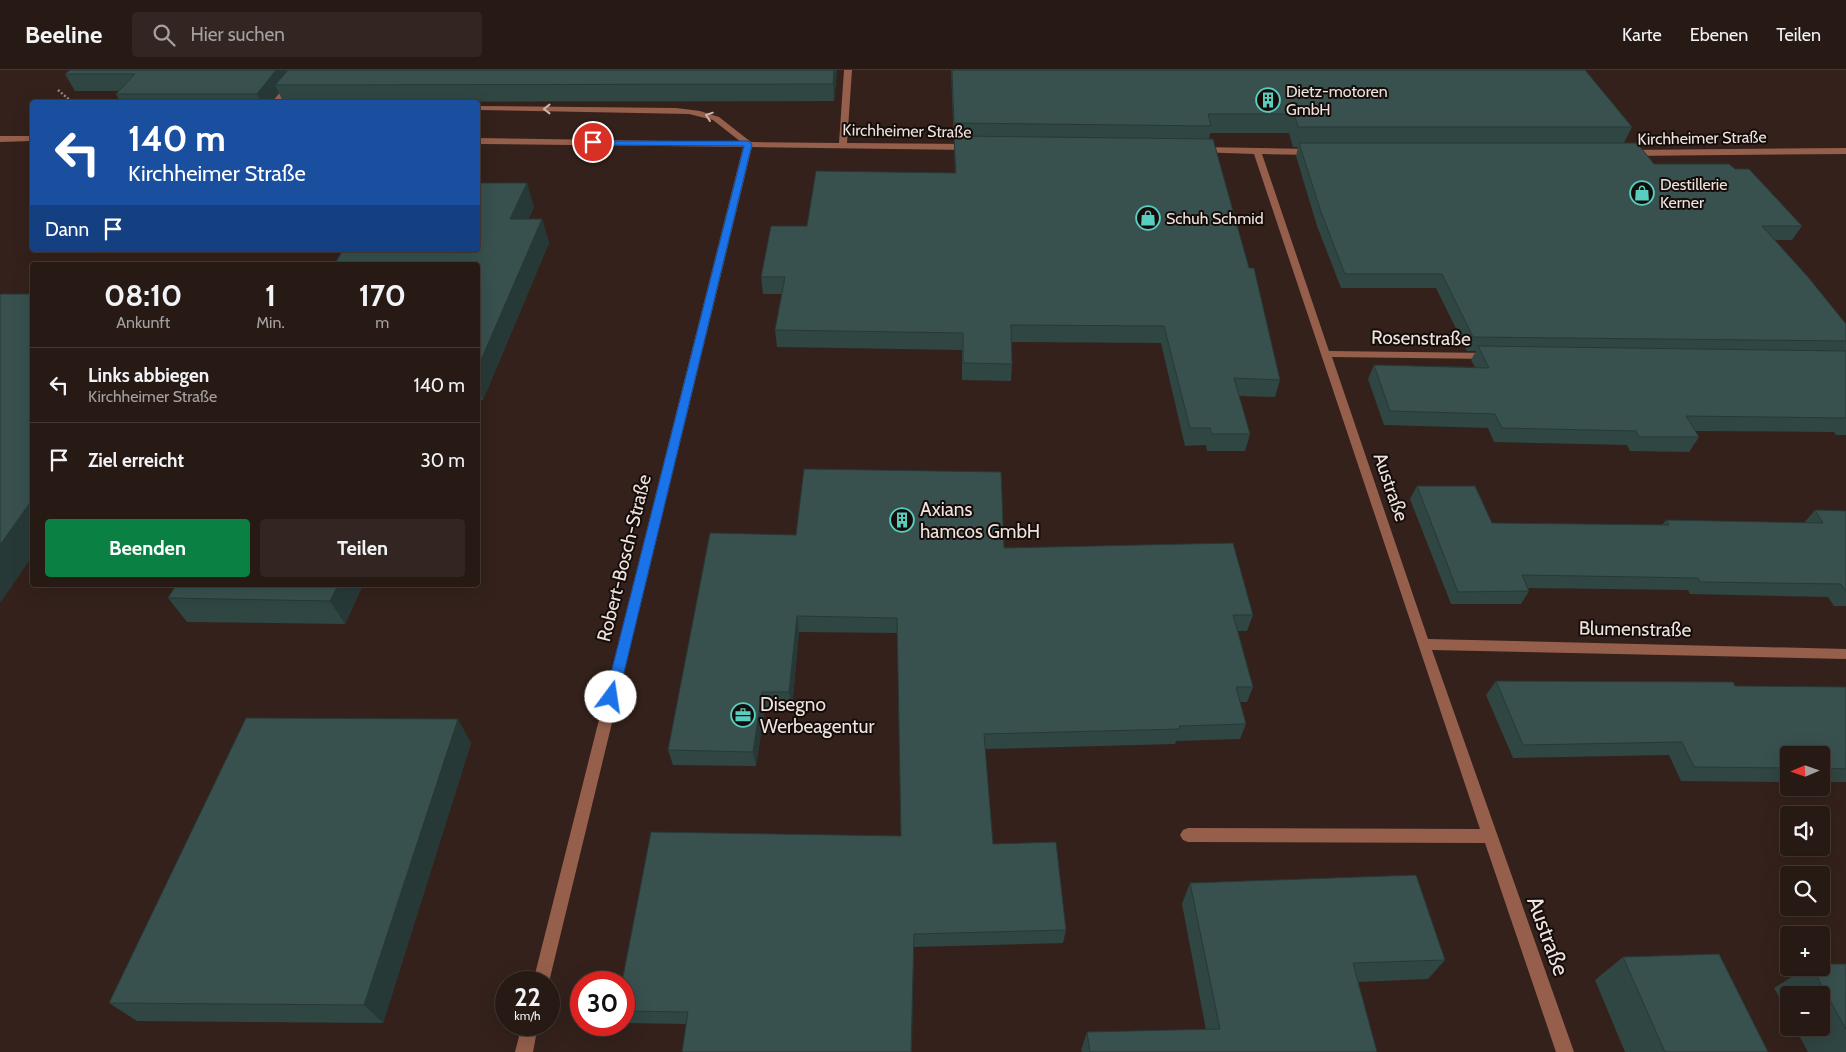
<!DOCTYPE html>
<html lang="de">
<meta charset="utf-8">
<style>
:root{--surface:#271914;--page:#332622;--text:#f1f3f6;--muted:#a4a0a0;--line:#433834;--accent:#0b8043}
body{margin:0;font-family:Cabin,sans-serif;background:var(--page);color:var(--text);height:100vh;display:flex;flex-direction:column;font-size:19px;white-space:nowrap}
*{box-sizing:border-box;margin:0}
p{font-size:16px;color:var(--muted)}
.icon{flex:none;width:28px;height:28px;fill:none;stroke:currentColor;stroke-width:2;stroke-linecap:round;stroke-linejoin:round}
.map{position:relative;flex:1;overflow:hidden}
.panel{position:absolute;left:30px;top:192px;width:450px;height:325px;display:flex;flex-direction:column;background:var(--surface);border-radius:5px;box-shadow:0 5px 20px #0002,0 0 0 1px var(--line)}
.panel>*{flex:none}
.guide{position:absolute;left:30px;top:30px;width:450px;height:152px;border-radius:5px;box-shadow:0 5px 20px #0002,0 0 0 1px var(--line);background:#1a4fa0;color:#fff;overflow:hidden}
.needle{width:32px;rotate:268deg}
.tools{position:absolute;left:1780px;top:676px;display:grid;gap:10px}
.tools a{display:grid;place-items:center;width:50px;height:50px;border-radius:5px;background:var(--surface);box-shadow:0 5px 20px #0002,0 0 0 1px var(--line);font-size:25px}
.speed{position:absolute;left:495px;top:901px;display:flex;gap:10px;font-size:25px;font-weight:700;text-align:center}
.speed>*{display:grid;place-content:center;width:65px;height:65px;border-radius:50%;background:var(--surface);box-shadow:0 5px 20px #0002,0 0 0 1px var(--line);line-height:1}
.speed small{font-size:12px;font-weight:400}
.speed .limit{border:8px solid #d22;background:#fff;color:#111}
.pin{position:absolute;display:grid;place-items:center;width:42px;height:42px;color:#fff;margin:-21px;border:2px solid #fff;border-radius:50%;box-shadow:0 1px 5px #0007}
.me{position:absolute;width:55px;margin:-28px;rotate:14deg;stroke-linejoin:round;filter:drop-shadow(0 0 4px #0008)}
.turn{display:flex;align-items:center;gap:18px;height:105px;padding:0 15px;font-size:22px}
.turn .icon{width:65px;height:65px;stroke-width:2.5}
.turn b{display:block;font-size:35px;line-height:42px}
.then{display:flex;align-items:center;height:48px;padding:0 15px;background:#0003;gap:10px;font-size:19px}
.eta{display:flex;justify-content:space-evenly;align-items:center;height:85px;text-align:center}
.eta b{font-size:30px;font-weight:800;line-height:35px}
.primary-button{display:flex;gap:10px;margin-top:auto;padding:10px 15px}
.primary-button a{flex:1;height:58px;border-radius:5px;background:var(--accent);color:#fff;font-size:20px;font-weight:800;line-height:58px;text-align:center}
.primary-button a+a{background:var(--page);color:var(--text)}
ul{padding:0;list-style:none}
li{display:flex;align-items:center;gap:15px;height:75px;padding:0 15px;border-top:1px solid var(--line)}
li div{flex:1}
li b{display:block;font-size:19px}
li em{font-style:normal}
header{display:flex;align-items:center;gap:30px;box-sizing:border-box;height:70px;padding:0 25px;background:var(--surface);border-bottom:1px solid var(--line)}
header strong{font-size:24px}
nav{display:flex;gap:28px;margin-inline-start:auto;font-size:18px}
.search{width:350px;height:45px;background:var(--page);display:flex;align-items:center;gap:12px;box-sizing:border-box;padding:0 18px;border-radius:5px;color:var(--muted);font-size:19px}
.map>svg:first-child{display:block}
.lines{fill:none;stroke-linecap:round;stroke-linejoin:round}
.path{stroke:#978782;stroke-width:2.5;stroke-dasharray:2 2;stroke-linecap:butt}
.minor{fill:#965f4c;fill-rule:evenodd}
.wall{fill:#304643}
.shaded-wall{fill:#273937}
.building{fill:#38514e;stroke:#273937}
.oneway{stroke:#d0b4ab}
.route{fill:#1a73e8;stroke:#114b97}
.labels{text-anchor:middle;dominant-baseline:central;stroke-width:4;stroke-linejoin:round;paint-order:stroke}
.far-poi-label{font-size:16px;fill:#efe2de;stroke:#150d0a;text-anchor:start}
.far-street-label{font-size:16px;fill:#efe2de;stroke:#150d0a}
.street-label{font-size:19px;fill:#efe2de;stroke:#150d0a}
.poi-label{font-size:19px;fill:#efe2de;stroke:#150d0a;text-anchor:start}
.near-street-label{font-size:22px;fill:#efe2de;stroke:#150d0a}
</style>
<header>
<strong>Beeline</strong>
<div class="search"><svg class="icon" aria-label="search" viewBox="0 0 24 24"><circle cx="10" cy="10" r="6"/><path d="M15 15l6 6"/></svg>Hier suchen</div>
<nav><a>Karte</a><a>Ebenen</a><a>Teilen</a></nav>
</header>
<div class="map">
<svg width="1846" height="982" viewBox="0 0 1846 982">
<rect width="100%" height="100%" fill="#34211b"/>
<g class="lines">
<!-- path -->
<path class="path" d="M58,20L72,32"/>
<!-- minor -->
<g class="minor">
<path d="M298,0H306L280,32H272Z"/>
<path d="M844,0H852L847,73L970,74L974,77L970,80L752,77L549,912H533L743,77L478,74V68L741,72L713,50L689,44L478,40V36L676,38L700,41L719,47L751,72L839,73Z"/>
<path d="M0,66H32V71L0,72Z"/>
<path d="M1200,77L1312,79L1316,82L1312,85L1262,84L1329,281L1491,283L1496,286L1491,289L1332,287L1428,569L1846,579V589L1432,580L1574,982H1556L1485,773L1188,772L1183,770L1180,765L1183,760L1188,758L1480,759L1254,84L1197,82V78Z"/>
<path d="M1846,78V84L1627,86L1623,83L1627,80Z"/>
<path d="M522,955H538L533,982H515Z"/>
</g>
</g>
<!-- wall -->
<g class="wall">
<path d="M70,0H837L834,31L283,32L279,23L271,32H120L116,24L119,21H75L65,4Z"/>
<path d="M951,0H1585L1632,57L1624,73L1654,94L1735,99L1802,156L1792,170H1775L1846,254V365H1836L1834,362L1695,361L1699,367L1689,382L1630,381L1627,375L1494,372L1488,358L1384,355L1368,309L1374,295L1475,297L1471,290L1476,281H1467L1436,218H1341L1317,156L1296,86L1298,77H1293L1289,63H1210L1209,69L1280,310L1275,327L1239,326L1250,364L1245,381H1207L1206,375L1185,376L1161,273L1011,272L1012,294L1011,311L962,310V280L777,277L775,260L782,224H763L761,207L807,156L955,103Z"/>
<path d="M534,137L528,149H542L549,173L483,330H478V195Z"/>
<path d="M1417,416L1492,453L1662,455L1666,450L1804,453L1815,440L1846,441V536H1834L1828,527L1690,524L1688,520L1528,518L1529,521L1521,534H1451L1410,429Z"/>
<path d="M710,463L1004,478L1253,545L1247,561H1238L1253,617L1247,632H1240L1246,654L1240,669L1176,671L1175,674L985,679L993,774L1066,860L1063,873L914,877L686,954L624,953V912L901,766L898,563L799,562L792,638H765L756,696L673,695L668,680Z"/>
<path d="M363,515L345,554L187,552L168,528Z"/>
<path d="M1496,611L1735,616L1846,617V712H1821V685H1789V712L1681,711L1669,685L1513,688L1486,625Z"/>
<path d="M471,673L383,953L137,951L109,933Z"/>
<path d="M1190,813L1445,890L1428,909L1358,912L1377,982H1082L1081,980L1087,962L1206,960L1182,834Z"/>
<path d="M1623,887L1768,982H1625L1595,910Z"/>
<path d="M1846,894V982H1808L1795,958H1821V925H1789V945L1774,918L1806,898H1821Z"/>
</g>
<!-- shaded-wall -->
<g class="shaded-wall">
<path d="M276,0H297L275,15L279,23L271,32H261L257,24Z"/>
<path d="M834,0H837L834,31L833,14Z"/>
<path d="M527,113L534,137L517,173L510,149Z"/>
<path d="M542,149L549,173L483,330L478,316V297Z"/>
<path d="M32,430V487L0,533V475Z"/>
<path d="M338,515H363L345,554L330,531Z"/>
<path d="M797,546L799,562L792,638L789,622Z"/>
<path d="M762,622L765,638L756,696L753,682Z"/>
<path d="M458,649L471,673L383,953L364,935Z"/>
<path d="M914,864L912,982H911Z"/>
</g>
<!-- building -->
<g class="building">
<path d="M70,0H276L257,24H116L135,4H65Z"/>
<path d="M288,0H834L833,14L275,15Z"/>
<path d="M952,0H1585L1632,57H1298L1294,44H1208L1211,56L954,53Z"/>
<path d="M954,66L1213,69L1249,198H1254L1280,310L1234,308L1250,364H1212L1210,358H1190L1164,256L1011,255L1012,294L963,293V263L775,260L785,207H761L771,156H807L816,101L956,103Z"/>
<path d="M1299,73H1637L1654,94H1729L1735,99H1749L1802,156H1762L1808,207L1846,254V271L1473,267L1442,204H1345L1321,142Z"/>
<path d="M478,113H527L510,149H542L478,297V195H334L343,180H478Z"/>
<path d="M0,224H32V430L0,475Z"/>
<path d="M1478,276L1846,281V348L1686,346L1699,367H1639L1636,361L1502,358L1495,344L1390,341L1374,295L1489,298Z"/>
<path d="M804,399L1001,402L1004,478L1233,473L1253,545H1233L1253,617H1236L1246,654L1179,656L1180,659L984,664L993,774L1056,772L1066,860L914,864L911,982H682L688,942L624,941V912H622L651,762L901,766L897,548L797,546L789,622H762L753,682L668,680L710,463L796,465Z"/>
<path d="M1417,416H1475L1492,453L1669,455L1666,450L1823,453L1815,440L1846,441V522L1841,514L1700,512L1698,508L1522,505L1529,521L1458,522Z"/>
<path d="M176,515H338L330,531L168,528Z"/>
<path d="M1496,611L1733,612L1735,616L1846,617V699L1821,698V685H1789V698L1694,697L1682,672L1523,675Z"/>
<path d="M246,648L458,649L364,935L109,933Z"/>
<path d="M1416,805L1445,890L1353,893L1377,982H1090L1087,962L1220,959L1190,813Z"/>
<path d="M1719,884L1768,982H1665L1623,887Z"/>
<path d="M1821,894H1846V959L1812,898H1821Z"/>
</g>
<!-- one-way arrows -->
<defs><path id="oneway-chevron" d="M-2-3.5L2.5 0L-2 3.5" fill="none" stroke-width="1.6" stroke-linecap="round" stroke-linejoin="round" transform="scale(1.25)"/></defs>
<g class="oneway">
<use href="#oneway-chevron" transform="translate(547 39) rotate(-180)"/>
<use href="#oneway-chevron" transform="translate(709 46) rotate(-161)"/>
</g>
<!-- route -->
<path class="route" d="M591,71H748L752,74L618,627L611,632L605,627L744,76L593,75L591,74Z"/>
<!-- icons -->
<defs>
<g id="building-ring" transform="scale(1.25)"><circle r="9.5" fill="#150d0a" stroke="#58cec0" stroke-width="1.5"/><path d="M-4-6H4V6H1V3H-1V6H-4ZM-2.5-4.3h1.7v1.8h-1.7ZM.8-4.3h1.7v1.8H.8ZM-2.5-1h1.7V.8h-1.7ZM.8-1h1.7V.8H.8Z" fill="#58cec0"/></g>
<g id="shop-ring" transform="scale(1.25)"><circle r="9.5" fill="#150d0a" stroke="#58cec0" stroke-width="1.5"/><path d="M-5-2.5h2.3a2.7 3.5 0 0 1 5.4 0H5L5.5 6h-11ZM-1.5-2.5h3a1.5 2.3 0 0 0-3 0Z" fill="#58cec0"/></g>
<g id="office-ring" transform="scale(1.25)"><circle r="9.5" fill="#150d0a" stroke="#58cec0" stroke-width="1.5"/><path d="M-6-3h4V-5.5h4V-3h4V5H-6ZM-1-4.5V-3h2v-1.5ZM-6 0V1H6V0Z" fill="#58cec0"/></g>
</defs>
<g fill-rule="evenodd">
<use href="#building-ring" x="1268" y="30"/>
<use href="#shop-ring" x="1642" y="123"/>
<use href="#shop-ring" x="1148" y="148"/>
<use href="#building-ring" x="902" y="450"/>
<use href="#office-ring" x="743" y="645"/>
</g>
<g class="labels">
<!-- far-poi labels -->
<g class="far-poi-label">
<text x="1286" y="21">Dietz‐motoren<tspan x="1286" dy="18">GmbH</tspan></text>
<text x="1660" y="114">Destillerie<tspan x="1660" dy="18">Kerner</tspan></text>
<text x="1166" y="148">Schuh Schmid</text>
</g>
<!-- far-street labels -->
<g class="far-street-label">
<text transform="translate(907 61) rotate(1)">Kirchheimer Straße</text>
<text transform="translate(1702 68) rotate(-1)">Kirchheimer Straße</text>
</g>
<!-- street labels -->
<g class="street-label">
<text transform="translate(1421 268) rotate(1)">Rosenstraße</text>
<text transform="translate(1391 417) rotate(71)">Austraße</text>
<text transform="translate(624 488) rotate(-76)">Robert-Bosch-Straße</text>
<text transform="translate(1635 559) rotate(1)">Blumenstraße</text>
</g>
<!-- poi labels -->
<g class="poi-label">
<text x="920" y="439">Axians<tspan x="920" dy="22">hamcos GmbH</tspan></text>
<text x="760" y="634">Disegno<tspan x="760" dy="22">Werbeagentur</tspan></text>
</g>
<!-- near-street labels -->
<g class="near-street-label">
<text transform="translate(1548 866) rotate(70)">Austraße</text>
</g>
</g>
</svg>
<div class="tools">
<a><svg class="needle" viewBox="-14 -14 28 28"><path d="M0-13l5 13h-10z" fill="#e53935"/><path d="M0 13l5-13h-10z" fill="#a4a0a0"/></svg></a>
<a><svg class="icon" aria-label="sound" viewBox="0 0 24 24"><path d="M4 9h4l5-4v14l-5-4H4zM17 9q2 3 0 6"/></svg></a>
<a><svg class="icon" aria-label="search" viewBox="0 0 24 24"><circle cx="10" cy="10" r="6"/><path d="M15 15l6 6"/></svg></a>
<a>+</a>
<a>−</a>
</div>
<div class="speed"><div>22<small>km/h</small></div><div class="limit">30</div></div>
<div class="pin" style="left:593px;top:72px;background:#d93025"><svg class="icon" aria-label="arrive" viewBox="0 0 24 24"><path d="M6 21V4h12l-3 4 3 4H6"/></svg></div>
<svg class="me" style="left:611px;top:627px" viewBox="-20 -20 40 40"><circle r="19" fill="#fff"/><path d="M0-13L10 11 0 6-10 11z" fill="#1a73e8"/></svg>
<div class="guide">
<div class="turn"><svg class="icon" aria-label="left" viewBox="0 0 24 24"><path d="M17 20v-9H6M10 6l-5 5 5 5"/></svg><div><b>140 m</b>Kirchheimer Straße</div></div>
<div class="then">Dann<svg class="icon" aria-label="arrive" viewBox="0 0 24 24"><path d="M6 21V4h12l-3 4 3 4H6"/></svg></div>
</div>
<section class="panel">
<div class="eta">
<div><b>08:10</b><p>Ankunft</p></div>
<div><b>1</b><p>Min.</p></div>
<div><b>170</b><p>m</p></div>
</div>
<ul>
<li><svg class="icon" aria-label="left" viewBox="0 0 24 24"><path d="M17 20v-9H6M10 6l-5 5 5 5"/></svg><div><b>Links abbiegen</b><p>Kirchheimer Straße</p></div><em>140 m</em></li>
<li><svg class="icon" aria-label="arrive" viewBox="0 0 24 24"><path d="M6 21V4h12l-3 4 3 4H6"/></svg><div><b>Ziel erreicht</b></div><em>30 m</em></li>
</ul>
<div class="primary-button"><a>Beenden</a><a>Teilen</a></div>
</section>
</div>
